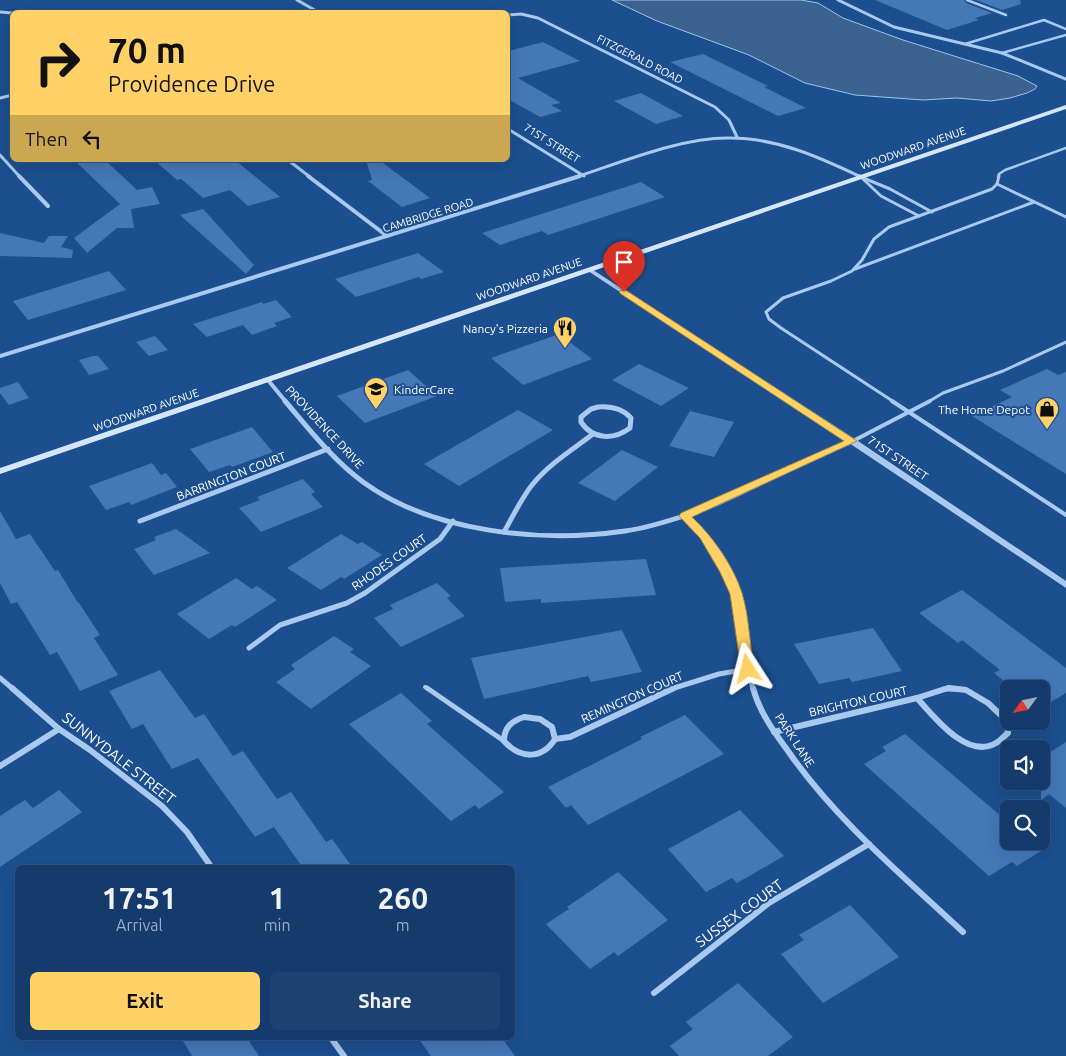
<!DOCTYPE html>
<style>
:root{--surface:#143b6b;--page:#1d4271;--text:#f1f3f6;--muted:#9dadc1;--line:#33557e;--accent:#ffd166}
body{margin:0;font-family:Ubuntu,sans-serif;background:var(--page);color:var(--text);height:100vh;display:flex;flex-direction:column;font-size:19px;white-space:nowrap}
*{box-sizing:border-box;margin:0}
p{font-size:16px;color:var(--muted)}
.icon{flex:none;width:28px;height:28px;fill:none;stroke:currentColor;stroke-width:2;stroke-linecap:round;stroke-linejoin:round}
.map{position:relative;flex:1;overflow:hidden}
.sheet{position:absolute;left:15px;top:865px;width:500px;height:175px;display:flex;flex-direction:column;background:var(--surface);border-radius:8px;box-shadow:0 5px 20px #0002,0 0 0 1px var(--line)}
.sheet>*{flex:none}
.banner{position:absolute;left:10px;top:10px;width:500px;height:152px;border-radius:8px;box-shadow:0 5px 20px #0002,0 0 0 1px var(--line);background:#ffd166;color:#111;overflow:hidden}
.needle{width:32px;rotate:237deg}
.buttons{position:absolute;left:1000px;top:680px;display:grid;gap:10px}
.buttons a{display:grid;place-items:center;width:50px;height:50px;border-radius:8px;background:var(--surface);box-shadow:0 5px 20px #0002,0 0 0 1px var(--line);font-size:25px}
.pin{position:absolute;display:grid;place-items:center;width:42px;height:42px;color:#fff;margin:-51px -21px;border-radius:50% 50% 50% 0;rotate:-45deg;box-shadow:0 0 5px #0007}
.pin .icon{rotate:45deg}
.me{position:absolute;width:55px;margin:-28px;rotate:351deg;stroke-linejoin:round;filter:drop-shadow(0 0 4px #0008)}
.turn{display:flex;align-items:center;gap:18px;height:105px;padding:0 15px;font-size:22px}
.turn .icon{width:65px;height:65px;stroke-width:2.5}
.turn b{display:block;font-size:35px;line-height:42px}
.then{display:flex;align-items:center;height:48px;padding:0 15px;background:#0003;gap:10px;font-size:19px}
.eta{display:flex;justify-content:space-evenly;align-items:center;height:85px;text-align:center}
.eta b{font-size:30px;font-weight:600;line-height:35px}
.primary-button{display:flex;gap:10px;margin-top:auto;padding:10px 15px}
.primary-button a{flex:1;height:58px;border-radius:8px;background:var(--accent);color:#111;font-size:20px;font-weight:600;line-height:58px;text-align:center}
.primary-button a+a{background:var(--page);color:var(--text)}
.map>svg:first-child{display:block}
.water{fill:#3c6290;stroke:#9cc4f0}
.building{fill:#4478b7}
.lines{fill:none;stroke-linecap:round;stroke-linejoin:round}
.service-far3{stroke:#a9c9ee;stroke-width:2.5}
.service-far2{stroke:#a9c9ee;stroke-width:3}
.service-far1{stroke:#a9c9ee;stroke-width:4}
.service{stroke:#a9c9ee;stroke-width:5}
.minor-far3{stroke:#a9c9ee;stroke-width:3}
.minor-far2{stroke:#a9c9ee;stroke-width:4}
.minor-far1{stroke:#a9c9ee;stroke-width:5}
.minor{stroke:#a9c9ee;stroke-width:6}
.tertiary{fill:#a9c9ee;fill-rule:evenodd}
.secondary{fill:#d6e6fa;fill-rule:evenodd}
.route{fill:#ffd166;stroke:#a68842}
.labels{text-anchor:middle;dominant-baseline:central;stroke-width:4;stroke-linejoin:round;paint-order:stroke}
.far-street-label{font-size:11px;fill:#fff;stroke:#1b4f8f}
.poi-label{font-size:12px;fill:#fff;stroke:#1b4f8f;text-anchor:end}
.street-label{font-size:12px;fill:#fff;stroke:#1b4f8f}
.near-street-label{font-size:15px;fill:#fff;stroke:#1b4f8f}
</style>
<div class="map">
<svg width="1066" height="1056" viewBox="0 0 1066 1056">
<rect width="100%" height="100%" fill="#1b4f8f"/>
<!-- water -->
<path class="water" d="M612,0H801L818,3L843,18L903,40L1018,76L1037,86L1035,89L1027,93L1010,98L991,101L957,98L923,100L855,95L805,83L749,55L657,21Z"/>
<!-- building -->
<g class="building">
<path d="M875,0H964L966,3L992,13L975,18L979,20L947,30Z"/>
<path d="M976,0H1020L1021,4L1002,10Z"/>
<path d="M543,42L580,61L518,78L561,103L551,105L562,111L540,117L508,99V51Z"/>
<path d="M703,54L768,86L764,87L806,108L778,116L670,62Z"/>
<path d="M641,93L683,116L656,124L614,101Z"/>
<path d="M74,160H105L137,190L152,187L160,204L131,209L134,228H117L87,253L74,238L120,204Z"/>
<path d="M154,160H235L280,197L248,206L230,190L203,198L181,179L177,180Z"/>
<path d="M366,160H379L430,198L402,207L368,181L372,180Z"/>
<path d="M641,182L665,197L548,235L542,231L500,245L482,233Z"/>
<path d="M203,209L254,265L246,274L180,215Z"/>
<path d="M0,233L44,243L49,236H68L61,247L73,250L72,258L0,256Z"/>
<path d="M418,253L444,272L421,279L419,277L356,297L335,279Z"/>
<path d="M109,271L126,290L28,320L13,301Z"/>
<path d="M276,300L292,317L274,323L277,326L252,335L243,325L207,337L193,324L262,302L263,304Z"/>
<path d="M559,334L592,359L523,385L491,358Z"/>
<path d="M155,336L168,350L149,356L136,342Z"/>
<path d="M93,356H98L109,369L89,375L79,360Z"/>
<path d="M639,364L689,388L661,406L612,380Z"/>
<path d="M1047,369L1058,375L1066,372V474L972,416L1012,397L1000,390Z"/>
<path d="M408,370L437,396L365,423L337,396Z"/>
<path d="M18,382L29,398L9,405L0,393V388Z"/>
<path d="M518,410L553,430L459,486L424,464Z"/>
<path d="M690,411L734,422L714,457L669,446Z"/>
<path d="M252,427L273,452L232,467L230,465L209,472L190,449Z"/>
<path d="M622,450L658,467L615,501L578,483Z"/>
<path d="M152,463L161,475L166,473L177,487L131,505L129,502L106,510L89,486Z"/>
<path d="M303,479L315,492L311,494L323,507L261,532L239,508L260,500L257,497Z"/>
<path d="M0,511L16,539L30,534L55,571L58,570L78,603H79L100,635L94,638L118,675L80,691L57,652L50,655L17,602L11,604L0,583Z"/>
<path d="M176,529L210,553L154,575L134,549L156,540L154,537Z"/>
<path d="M341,534L358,544L362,542L382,555L344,579L341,577L321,590L287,568Z"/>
<path d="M646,559L656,595L541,603V599L505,602L500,568Z"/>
<path d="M236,578L252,589L257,586L277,600L235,627L232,625L209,639L177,614Z"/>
<path d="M437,583L451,596L447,598L465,616L401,647L374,618L393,609L390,605Z"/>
<path d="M962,590L1066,668V693L1041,708V689H1014L994,673L1000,670L962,640L958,643L919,613Z"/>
<path d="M873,628L902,671L852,682L849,678L819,684L794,644Z"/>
<path d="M622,630L642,672L591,682L588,676L484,699L471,658Z"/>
<path d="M334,636L354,649L350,652L371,666L311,709L276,682L295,669L291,665Z"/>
<path d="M160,670L195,718L204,714L233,756L243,751L277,799L291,792L326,842L332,839L353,868H303L274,827L255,837L198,758L172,769L143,724L132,729L109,691Z"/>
<path d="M401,693L432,721L427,724L504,792L479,809L475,805L451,821L349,724Z"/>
<path d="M685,715L724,754L588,825L571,805L566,808L548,787L642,739L640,737Z"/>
<path d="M905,734L1009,823V841H1029L1041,851L1017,866L1012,862L989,876L864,764L886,751L882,747Z"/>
<path d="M1066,742V808L1049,794L1041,800V758Z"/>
<path d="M59,790L82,812L0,867V816L25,800L33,808Z"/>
<path d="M740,810L784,856L737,883L732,878L706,892L668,849Z"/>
<path d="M618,872L668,920L618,956L614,952L590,969L546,924L569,909L567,907Z"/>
<path d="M850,905L899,957L823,1003L781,954L804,940L799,935Z"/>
<path d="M738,983L793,1037L768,1056H679L670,1046L693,1029L686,1022Z"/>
<path d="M181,1038H247L259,1056H192Z"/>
<path d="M418,1038H502L515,1056H431Z"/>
</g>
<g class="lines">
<!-- service-far3 -->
<g class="service-far3">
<path d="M967,0L1006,15"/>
<path d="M965,44L1044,20L1066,29"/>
<path d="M1002,53L1066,35"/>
<path d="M998,177L999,174L1005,170L1066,148"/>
</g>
<!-- service-far2 -->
<g class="service-far2">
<path d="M861,177L890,189L932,212"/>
<path d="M863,179L881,196L919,216"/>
<path d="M997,184L1066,217"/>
<path d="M855,269L1034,202"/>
<path d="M894,402L781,328L769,319L766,312L783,298L831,281L852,271L862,260L874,239L889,227L992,189L997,184L999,176"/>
<path d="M928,402L943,393L1003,371L1066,342"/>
</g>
<!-- service-far1 -->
<g class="service-far1">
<path d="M892,401L1066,515"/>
<path d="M853,441L930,401"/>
<path d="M425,687L428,689"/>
</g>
<!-- service -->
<path class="service" d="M427,688L504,741"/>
<!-- minor-far3 -->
<g class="minor-far3">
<path d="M297,0L318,12"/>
<path d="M838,0L894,27L1002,53L1066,79"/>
<path d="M0,12L12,13"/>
<path d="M508,15L521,14L538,18L715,107L729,120L737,137"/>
<path d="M0,98L12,95"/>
<path d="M508,129L584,176"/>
<path d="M0,155L20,177"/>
<path d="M288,160L310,177"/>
<path d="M576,177C622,162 682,137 730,138C777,138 819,157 861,177"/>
</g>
<!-- minor-far2 -->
<g class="minor-far2">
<path d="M19,176L48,206"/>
<path d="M308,176L387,236"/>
<path d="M858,176L861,177"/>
<path d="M0,356L580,176"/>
<path d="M268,380L286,402"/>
</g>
<!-- minor-far1 -->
<g class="minor-far1">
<path d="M285,401C309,429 333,460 363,482C433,533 542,543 625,531C647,528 669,521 690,514C714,506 737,494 759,484C790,469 821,455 852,441"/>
<path d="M598,407C611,406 622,408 631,418L630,428C614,440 593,440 581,422V417L591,409Z"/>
<path d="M685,516C710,542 732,572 740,609C745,635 746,663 753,689"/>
<path d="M140,521L328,449"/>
<path d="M504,532C513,516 521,499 532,485C549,464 572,450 593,434"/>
<path d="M249,648L280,625L347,603L365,593L440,539L453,521"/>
<path d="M0,678L13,689"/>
<path d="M671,689L719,674L748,669"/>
<path d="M944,689H960"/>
</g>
<!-- minor -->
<g class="minor">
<path d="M12,688L59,729L90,750L162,806L187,832L212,868"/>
<path d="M753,688C759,711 774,732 788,751C836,820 902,875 963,932"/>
<path d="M917,698C934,717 967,760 996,743C1000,741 1004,736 1008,733L1006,720L988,703L966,690L949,688"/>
<path d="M917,698L948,688"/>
<path d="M524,717L540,719L552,727L555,739C542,760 520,759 504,741C504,727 512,721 524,717Z"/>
<path d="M774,732L917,698"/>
<path d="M555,739L570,737L674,688"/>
<path d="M0,766L59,729"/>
<path d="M654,993L769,903L869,844"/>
<path d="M331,1038L344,1056"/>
</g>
<!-- tertiary -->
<path class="tertiary" d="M590,268L855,439L1066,581V588L849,443L588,271L587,270Z"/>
<!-- secondary -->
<path class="secondary" d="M1066,105V109L0,474V468Z"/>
</g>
<!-- route -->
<path class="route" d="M624,289L857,441L692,517C713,537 733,565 742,593C749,615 750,647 754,669L752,673H743L741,669L730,594L720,572L700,538L679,516L681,513L844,441L621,294L619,292Z"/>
<!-- icons -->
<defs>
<g id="restaurant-pin" transform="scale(1.25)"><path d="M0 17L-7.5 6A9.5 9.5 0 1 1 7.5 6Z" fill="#ffd166" stroke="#1b4f8f"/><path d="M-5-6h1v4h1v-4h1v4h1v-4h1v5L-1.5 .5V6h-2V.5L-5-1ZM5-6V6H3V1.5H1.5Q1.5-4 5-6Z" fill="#111"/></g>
<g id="school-pin" transform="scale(1.25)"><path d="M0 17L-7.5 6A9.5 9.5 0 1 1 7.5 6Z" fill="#ffd166" stroke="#1b4f8f"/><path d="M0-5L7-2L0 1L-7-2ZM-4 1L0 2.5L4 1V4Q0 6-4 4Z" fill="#111"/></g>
<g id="shop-pin" transform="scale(1.25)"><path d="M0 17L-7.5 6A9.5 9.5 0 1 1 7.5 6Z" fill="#ffd166" stroke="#1b4f8f"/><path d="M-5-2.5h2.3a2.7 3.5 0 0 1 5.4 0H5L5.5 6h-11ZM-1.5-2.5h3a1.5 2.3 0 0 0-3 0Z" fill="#111"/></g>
</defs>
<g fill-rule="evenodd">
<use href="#restaurant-pin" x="565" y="328"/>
<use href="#school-pin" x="376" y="389"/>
<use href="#shop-pin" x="1047" y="409"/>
</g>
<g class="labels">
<!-- far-street labels -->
<g class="far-street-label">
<text transform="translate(640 59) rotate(27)">FITZGERALD ROAD</text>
<text transform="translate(552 143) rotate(32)">71ST STREET</text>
<text transform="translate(913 148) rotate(-19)">WOODWARD AVENUE</text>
<text transform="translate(428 215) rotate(-17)">CAMBRIDGE ROAD</text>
<text transform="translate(529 279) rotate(-19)">WOODWARD AVENUE</text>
<text transform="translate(146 410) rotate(-19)">WOODWARD AVENUE</text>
</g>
<!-- poi labels -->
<g class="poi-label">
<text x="548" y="328">Nancy's Pizzeria</text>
<text x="394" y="389" text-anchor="start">KinderCare</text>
<text x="1030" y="409">The Home Depot</text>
</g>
<!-- street labels -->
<g class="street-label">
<text transform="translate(325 427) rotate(47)">PROVIDENCE DRIVE</text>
<text transform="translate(898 458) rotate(34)">71ST STREET</text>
<text transform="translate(231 476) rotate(-21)">BARRINGTON COURT</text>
<text transform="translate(389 562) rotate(-35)">RHODES COURT</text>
<text transform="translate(632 697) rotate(-24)">REMINGTON COURT</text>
<text transform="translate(858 701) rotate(-13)">BRIGHTON COURT</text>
<text transform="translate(795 740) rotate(57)">PARK LANE</text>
</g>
<!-- near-street labels -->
<g class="near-street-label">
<text transform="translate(119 758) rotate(38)">SUNNYDALE STREET</text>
<text transform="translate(739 913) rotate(-36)">SUSSEX COURT</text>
</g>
</g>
</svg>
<div class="buttons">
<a><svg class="needle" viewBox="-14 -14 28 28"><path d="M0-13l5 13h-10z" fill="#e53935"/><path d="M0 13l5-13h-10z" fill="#9dadc1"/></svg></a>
<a><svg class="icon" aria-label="sound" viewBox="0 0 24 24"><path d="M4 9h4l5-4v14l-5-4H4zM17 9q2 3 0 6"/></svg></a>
<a><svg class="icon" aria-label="search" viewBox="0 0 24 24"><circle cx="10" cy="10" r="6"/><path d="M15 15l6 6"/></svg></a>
</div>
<div class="pin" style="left:624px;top:292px;background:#d93025"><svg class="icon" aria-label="arrive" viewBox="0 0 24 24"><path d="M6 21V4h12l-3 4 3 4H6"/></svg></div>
<svg class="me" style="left:748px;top:669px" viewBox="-20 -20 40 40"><path d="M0-17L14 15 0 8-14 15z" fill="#ffd166" stroke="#fff" stroke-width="4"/></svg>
<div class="banner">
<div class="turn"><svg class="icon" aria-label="right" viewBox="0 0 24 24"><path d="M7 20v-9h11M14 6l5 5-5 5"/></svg><div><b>70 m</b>Providence Drive</div></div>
<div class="then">Then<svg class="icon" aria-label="left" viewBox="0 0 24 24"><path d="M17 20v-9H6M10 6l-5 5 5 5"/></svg></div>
</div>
<section class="sheet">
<div class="eta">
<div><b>17:51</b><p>Arrival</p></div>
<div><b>1</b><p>min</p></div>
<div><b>260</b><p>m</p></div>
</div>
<div class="primary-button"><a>Exit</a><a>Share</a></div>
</section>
</div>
